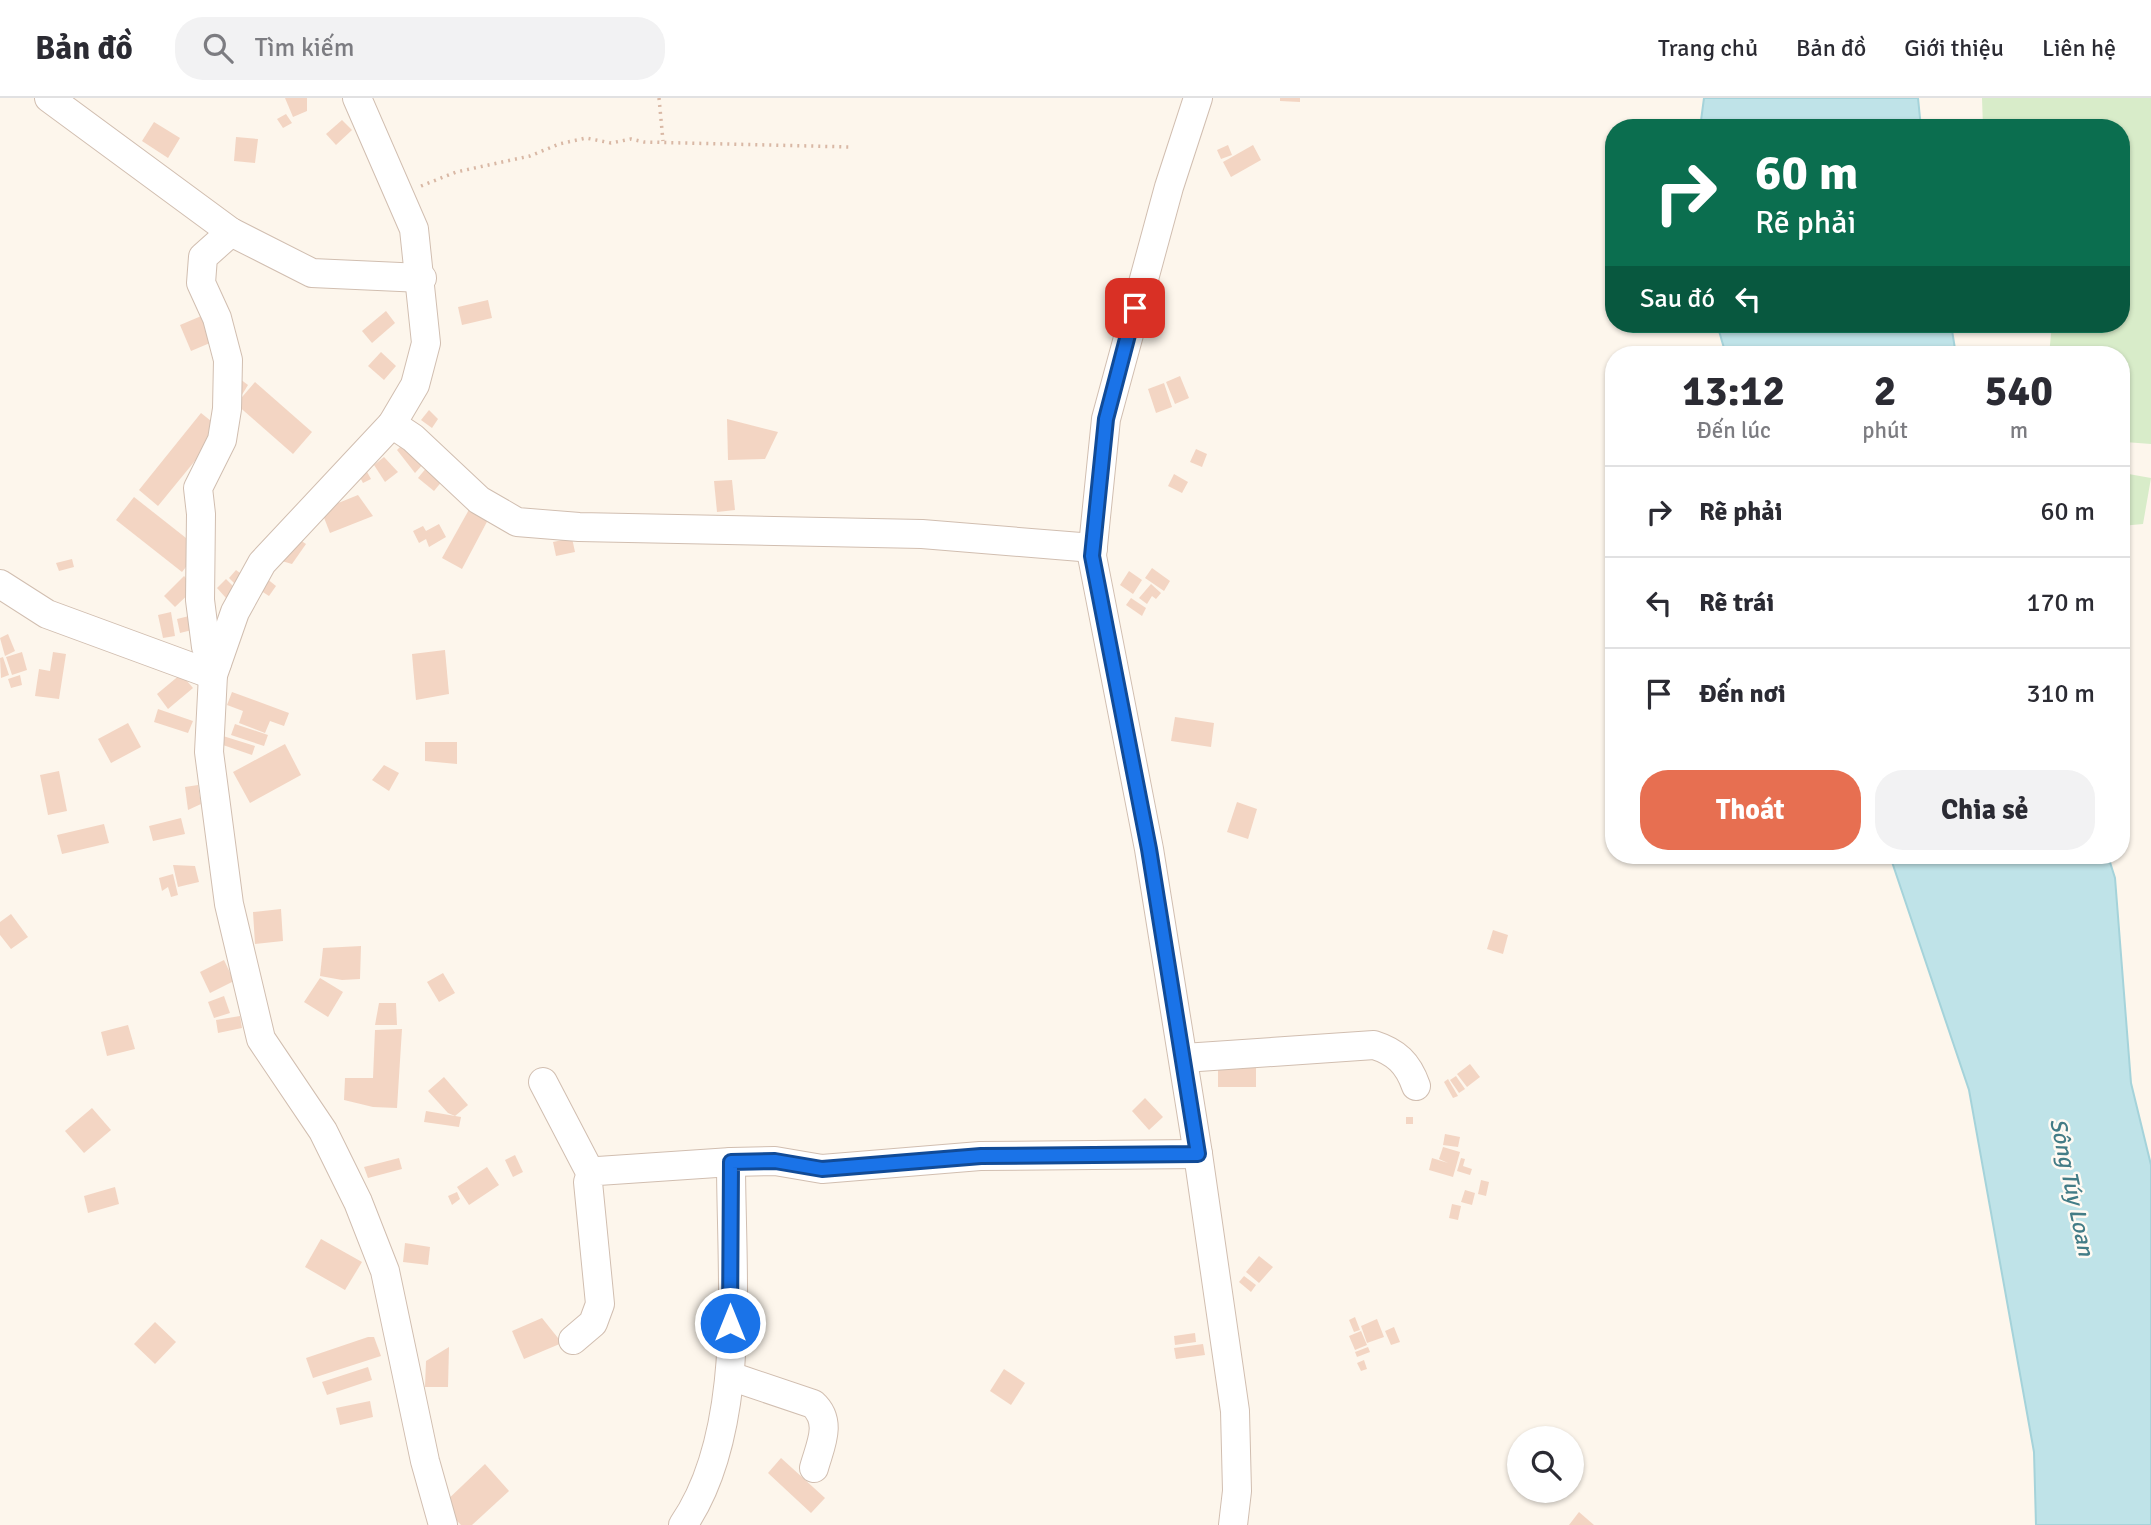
<!DOCTYPE html>
<html lang="vi">
<meta charset="utf-8">
<style>
:root{--surface:#fff;--page:#f2f2f3;--text:#2b2b33;--muted:#7c7c81;--line:#e1e1e2;--accent:#e76f51}
body{margin:0;font-family:Signika,sans-serif;background:var(--page);color:var(--text);height:100vh;display:flex;flex-direction:column;font-size:26px;white-space:nowrap}
*{box-sizing:border-box;margin:0}
p{font-size:23px;color:var(--muted)}
.icon{flex:none;width:38px;height:38px;fill:none;stroke:currentColor;stroke-width:2;stroke-linecap:round;stroke-linejoin:round}
.map{position:relative;flex:1;overflow:hidden}
.drawer{position:absolute;left:1605px;top:248px;width:525px;height:518px;display:flex;flex-direction:column;background:var(--surface);border-radius:28px;box-shadow:0 2px 5px #0004}
.drawer>*{flex:none}
.banner{position:absolute;left:1605px;top:21px;width:525px;height:214px;border-radius:28px;box-shadow:0 2px 5px #0004;background:#0b6e4f;color:#fff;overflow:hidden}
.tools{position:absolute;left:1507px;top:1328px;display:grid;gap:14px}
.tools a{display:grid;place-items:center;width:77px;height:77px;border-radius:50%;background:var(--surface);box-shadow:0 2px 5px #0004;font-size:35px}
.pin{position:absolute;display:grid;place-items:center;width:60px;height:60px;color:#fff;margin:-30px;border-radius:14px;box-shadow:0 4px 10px #0006}
.me{position:absolute;width:77px;margin:-38px;rotate:0deg;stroke-linejoin:round;filter:drop-shadow(0 0 5px #0008)}
.turn{display:flex;align-items:center;gap:24px;height:147px;padding:0 35px;font-size:32px}
.turn .icon{width:91px;height:91px;stroke-width:2.5}
.turn b{display:block;font-size:49px;line-height:60px}
.then{display:flex;align-items:center;height:66px;padding:0 35px;background:#0003;gap:14px;font-size:26px}
.eta{display:flex;justify-content:space-evenly;align-items:center;height:119px;text-align:center}
.eta b{font-size:42px;font-weight:700;line-height:49px}
.action{display:flex;gap:14px;margin-top:auto;padding:14px 35px}
.action a{flex:1;height:80px;border-radius:28px;background:var(--accent);color:#fff;font-size:28px;font-weight:700;line-height:80px;text-align:center}
.action a+a{background:var(--page);color:var(--text)}
ul{padding:0;list-style:none}
li{display:flex;align-items:center;gap:21px;height:91px;padding:0 35px;border-top:2px solid var(--line)}
li div{flex:1}
li b{display:block;font-size:26px}
li em{font-style:normal}
header{display:flex;align-items:center;gap:42px;box-sizing:border-box;height:98px;padding:0 35px;background:var(--surface);border-bottom:2px solid var(--line)}
header strong{font-size:33px}
nav{display:flex;gap:38px;margin-inline-start:auto;font-size:24px}
.search{width:490px;height:63px;background:var(--page);display:flex;align-items:center;gap:18px;box-sizing:border-box;padding:0 24px;border-radius:28px;color:var(--muted);font-size:26px}
.map>svg:first-child{display:block}
.green{fill:#d8ecc9}
.water{fill:#bfe3e8;stroke:#a5d3da;stroke-width:2}
.building{fill:#f3d5c3}
.lines{fill:none;stroke-linecap:round;stroke-linejoin:round}
.minor-casing{stroke:#d1beb0;stroke-width:30}
.path{stroke:#d9b8a5;stroke-width:3.5;stroke-dasharray:2 5;stroke-linecap:butt}
.minor{stroke:#fff;stroke-width:28}
.route-casing{stroke:#114b97;stroke-width:18}
.route{stroke:#1a73e8;stroke-width:12}
.labels{text-anchor:middle;dominant-baseline:central;stroke-width:5;stroke-linejoin:round;paint-order:stroke}
.water-label{font-size:23px;font-style:italic;fill:#437c86;stroke:#fffaf3}
</style>
<header>
<strong>Bản đồ</strong>
<div class="search"><svg class="icon" aria-label="search" viewBox="0 0 24 24"><circle cx="10" cy="10" r="6"/><path d="M15 15l6 6"/></svg>Tìm kiếm</div>
<nav><a>Trang chủ</a><a>Bản đồ</a><a>Giới thiệu</a><a>Liên hệ</a></nav>
</header>
<div class="map">
<svg width="2151" height="1427" viewBox="0 0 2151 1427">
<rect width="100%" height="100%" fill="#fdf6ec"/>
<!-- green -->
<path class="green" d="M1982,0H2151V346L2125,344L2123,375L2151,380L2143,426L2121,428V257H2049L2052,226H2121V30H1983Z"/>
<!-- water -->
<g class="water">
<path d="M1704,0H1918L1921,30H1700Z"/>
<path d="M1717,226H1951L1956,257H1726Z"/>
<path d="M1890,758H2108L2115,780L2131,985L2151,1067V1427H2036L2034,1354L1969,992Z"/>
</g>
<!-- building -->
<g class="building">
<path d="M285,0H307V13L293,19Z"/>
<path d="M1280,0H1300V4L1280,3Z"/>
<path d="M286,16L292,25L283,30L277,21Z"/>
<path d="M342,22L352,32L336,47L326,36Z"/>
<path d="M154,24L180,40L168,60L142,43Z"/>
<path d="M236,39L258,41L255,65L234,63Z"/>
<path d="M1228,47L1232,57L1221,61L1217,52Z"/>
<path d="M1253,47L1261,62L1231,79L1223,64Z"/>
<path d="M488,202L492,220L462,227L458,209Z"/>
<path d="M386,213L395,225L372,245L362,233Z"/>
<path d="M206,216L217,242L191,253L180,227Z"/>
<path d="M381,254L396,268L384,282L368,268Z"/>
<path d="M1180,278L1189,300L1175,306L1166,284Z"/>
<path d="M240,281L248,287L240,300Z"/>
<path d="M255,284L312,334L293,356L236,306Z"/>
<path d="M1164,285L1172,309L1156,315L1148,291Z"/>
<path d="M429,312L438,321L432,330L421,322Z"/>
<path d="M201,315L221,331L158,408L139,392Z"/>
<path d="M727,321L778,334L765,361L728,362Z"/>
<path d="M403,346L425,364L415,375L397,352Z"/>
<path d="M1196,351L1207,356L1202,369L1190,364Z"/>
<path d="M384,359L398,374L385,384L374,367Z"/>
<path d="M361,363L371,381L363,385L356,372Z"/>
<path d="M427,369L443,382L434,393L418,380Z"/>
<path d="M1174,376L1188,384L1182,395L1168,388Z"/>
<path d="M732,382L735,412L717,414L714,383Z"/>
<path d="M358,397L373,418L330,435L321,412Z"/>
<path d="M134,399L200,451L182,474L116,422Z"/>
<path d="M471,408L490,418L462,471L442,460Z"/>
<path d="M439,426L446,439L429,449L426,441L419,445L413,433L423,428L426,433Z"/>
<path d="M291,436L306,446L292,466L275,461Z"/>
<path d="M572,440L575,454L556,458L553,444Z"/>
<path d="M72,461L74,469L59,473L56,465Z"/>
<path d="M1152,470L1170,483L1164,493L1145,480Z"/>
<path d="M236,472L244,478L236,487L229,480Z"/>
<path d="M1129,473L1142,482L1133,496L1120,487Z"/>
<path d="M184,478L195,490L175,509L164,498Z"/>
<path d="M266,480L276,488L269,498L258,491Z"/>
<path d="M226,481L235,490L226,500L217,490Z"/>
<path d="M1151,486L1161,495L1156,501L1152,498L1147,506L1139,500Z"/>
<path d="M1131,500L1146,510L1142,518L1126,507Z"/>
<path d="M171,514L175,538L163,540L158,517Z"/>
<path d="M197,516L200,530L180,535L177,521Z"/>
<path d="M8,536L15,553L5,558L0,540Z"/>
<path d="M445,552L449,596L416,602L412,556Z"/>
<path d="M22,554L27,572L12,577L6,559Z"/>
<path d="M53,554L66,556L59,601L35,598L39,571L50,573Z"/>
<path d="M3,559L9,577L1,580L0,560Z"/>
<path d="M181,576L193,590L168,611L157,596Z"/>
<path d="M20,577L22,587L11,590L8,581Z"/>
<path d="M232,594L289,615L284,628L270,623L265,635L239,625L243,613L227,607Z"/>
<path d="M158,611L193,623L188,635L154,624Z"/>
<path d="M1175,619L1214,625L1211,649L1171,643Z"/>
<path d="M128,625L141,649L111,665L98,641Z"/>
<path d="M235,626L268,637L264,648L231,637Z"/>
<path d="M223,638L255,648L252,657L220,646Z"/>
<path d="M425,644H457V666L425,663Z"/>
<path d="M285,646L301,677L250,705L233,674Z"/>
<path d="M384,667L399,675L389,693L372,682Z"/>
<path d="M59,673L67,713L48,717L40,677Z"/>
<path d="M198,687L201,706L188,712L185,689Z"/>
<path d="M1237,704L1257,711L1248,741L1227,734Z"/>
<path d="M181,720L185,736L153,743L149,728Z"/>
<path d="M104,726L109,745L62,756L57,737Z"/>
<path d="M173,767L195,768L199,784L178,789Z"/>
<path d="M173,776L178,797L171,799L168,789L162,793L159,780Z"/>
<path d="M281,811L283,843L255,846L253,814Z"/>
<path d="M11,816L28,839L11,851L0,837V824Z"/>
<path d="M1493,832L1508,837L1503,856L1487,851Z"/>
<path d="M361,848L360,881L342,882L320,878L323,850Z"/>
<path d="M224,862L234,883L210,895L200,874Z"/>
<path d="M443,875L455,895L439,904L427,884Z"/>
<path d="M320,880L343,894L328,919L304,904Z"/>
<path d="M224,898L230,915L214,920L208,904Z"/>
<path d="M379,905H396L397,927H375Z"/>
<path d="M240,918L242,930L218,935L216,922Z"/>
<path d="M128,927L135,951L107,958L101,934Z"/>
<path d="M402,931L397,1010L373,1009L344,1002L345,980H373L375,932Z"/>
<path d="M1470,966L1480,979L1467,989L1457,976Z"/>
<rect x="1218" y="969" width="38" height="20"/>
<path d="M1456,978L1465,991L1459,995L1450,982Z"/>
<path d="M444,979L468,1007L455,1018L448,1015L428,993Z"/>
<path d="M1448,981L1458,998L1453,1000L1444,984Z"/>
<path d="M1145,1000L1163,1019L1149,1032L1132,1013Z"/>
<path d="M92,1010L111,1032L84,1055L65,1033Z"/>
<path d="M426,1013L461,1019L459,1029L424,1024Z"/>
<rect x="1406" y="1019" width="7" height="7"/>
<path d="M1445,1036L1460,1039L1458,1049L1443,1047Z"/>
<path d="M1443,1049L1460,1054L1453,1079L1429,1072L1432,1060L1448,1065L1439,1061Z"/>
<path d="M515,1057L523,1074L513,1079L505,1062Z"/>
<path d="M399,1060L402,1071L368,1080L364,1069Z"/>
<path d="M1461,1060L1465,1061L1463,1068L1472,1071L1470,1077L1457,1073Z"/>
<path d="M487,1069L499,1087L469,1107L457,1089Z"/>
<path d="M1481,1082L1489,1084L1486,1098L1478,1096Z"/>
<path d="M115,1089L119,1106L88,1115L84,1098Z"/>
<path d="M1465,1092L1475,1095L1472,1107L1461,1104Z"/>
<path d="M457,1094L460,1101L452,1107L448,1098Z"/>
<path d="M1452,1106L1461,1108L1458,1122L1449,1120Z"/>
<path d="M321,1141L362,1164L345,1192L305,1169Z"/>
<path d="M405,1145L430,1149L428,1167L403,1164Z"/>
<path d="M1259,1158L1273,1169L1259,1185L1246,1174Z"/>
<path d="M1244,1178L1256,1187L1251,1194L1239,1184Z"/>
<path d="M1355,1219L1360,1232L1354,1234L1349,1222Z"/>
<path d="M542,1220L562,1245L524,1261L512,1233Z"/>
<path d="M1377,1221L1384,1239L1367,1245L1361,1228Z"/>
<path d="M155,1224L176,1244L155,1266L134,1246Z"/>
<path d="M1394,1229L1400,1244L1391,1247L1385,1233Z"/>
<path d="M1361,1233L1367,1247L1355,1252L1349,1238Z"/>
<path d="M1195,1235L1196,1244L1175,1247L1174,1238Z"/>
<path d="M368,1239H374L381,1258L313,1280L306,1260Z"/>
<path d="M1203,1246L1205,1257L1176,1261L1174,1250Z"/>
<path d="M449,1249L448,1289H425L426,1263Z"/>
<path d="M1368,1249L1370,1254L1357,1259L1355,1254Z"/>
<path d="M1364,1262L1367,1271L1361,1273L1357,1265Z"/>
<path d="M368,1269L372,1282L327,1297L322,1284Z"/>
<path d="M1004,1271L1025,1285L1011,1307L990,1293Z"/>
<path d="M370,1303L373,1319L340,1327L336,1310Z"/>
<path d="M781,1360L825,1400L811,1415L768,1375Z"/>
<path d="M485,1366L509,1393L472,1427H461L442,1407Z"/>
<path d="M1579,1414L1594,1427H1569Z"/>
</g>
<g class="lines">
<!-- minor casing -->
<g class="minor-casing">
<g id="minor">
<path d="M49,0L231,134L312,175L422,180"/>
<path d="M357,0L414,131L426,245L415,287L392,326L262,465L235,514L213,577L209,654L229,806L261,941L323,1033L358,1104L385,1173L425,1363L443,1427"/>
<path d="M1198,0L1169,89L1106,321L1092,458L1149,751L1198,1056L1235,1313L1237,1393L1233,1427"/>
<path d="M392,326L413,340L479,402L517,424L579,429L922,436L1093,450"/>
<path d="M0,486L47,516L213,577"/>
<path d="M217,565L206,549L200,502L201,416L198,390L222,342L227,311L228,262L217,220L201,185L203,159L231,134"/>
<path d="M1184,960L1374,947C1396,954 1408,965 1416,988"/>
<path d="M543,984L591,1076"/>
<path d="M573,1242L593,1225L600,1206L588,1084L591,1076L598,1073L731,1064L775,1063L822,1071L980,1058L1198,1056"/>
<path d="M730,1278L813,1306C833,1324 820,1348 814,1370"/>
<path d="M683,1427C748,1333 731,1175 731,1064"/>
</g>
</g>
<!-- path -->
<g class="path">
<path d="M659,0L663,43"/>
<path d="M421,88L456,74L530,58L559,46L586,40L611,45L631,41L644,44L851,49"/>
</g>
<!-- minor -->
<use href="#minor" class="minor"/>
</g>
<g class="lines">
<!-- route casing -->
<g class="route-casing">
<path id="route" d="M730,1225L731,1064L775,1063L822,1071L981,1058L1198,1056L1149,751L1092,458L1106,321L1135,210"/>
</g>
<!-- route -->
<use href="#route" class="route"/>
</g>
<g class="labels">
<!-- water labels -->
<g class="water-label">
<text transform="translate(2072 1089) rotate(78)">Sông Túy Loan</text>
</g>
</g>
</svg>
<div class="tools">
<a><svg class="icon" aria-label="search" viewBox="0 0 24 24"><circle cx="10" cy="10" r="6"/><path d="M15 15l6 6"/></svg></a>
</div>
<div class="pin" style="left:1135px;top:210px;background:#d93025"><svg class="icon" aria-label="arrive" viewBox="0 0 24 24"><path d="M6 21V4h12l-3 4 3 4H6"/></svg></div>
<svg class="me" style="left:730px;top:1225px" viewBox="-20 -20 40 40"><circle r="17" fill="#1a73e8" stroke="#fff" stroke-width="3"/><path d="M0-11L8 9 0 5-8 9z" fill="#fff"/></svg>
<div class="banner">
<div class="turn"><svg class="icon" aria-label="right" viewBox="0 0 24 24"><path d="M7 20v-9h11M14 6l5 5-5 5"/></svg><div><b>60 m</b>Rẽ phải</div></div>
<div class="then">Sau đó<svg class="icon" aria-label="left" viewBox="0 0 24 24"><path d="M17 20v-9H6M10 6l-5 5 5 5"/></svg></div>
</div>
<section class="drawer">
<div class="eta">
<div><b>13:12</b><p>Đến lúc</p></div>
<div><b>2</b><p>phút</p></div>
<div><b>540</b><p>m</p></div>
</div>
<ul>
<li><svg class="icon" aria-label="right" viewBox="0 0 24 24"><path d="M7 20v-9h11M14 6l5 5-5 5"/></svg><div><b>Rẽ phải</b></div><em>60 m</em></li>
<li><svg class="icon" aria-label="left" viewBox="0 0 24 24"><path d="M17 20v-9H6M10 6l-5 5 5 5"/></svg><div><b>Rẽ trái</b></div><em>170 m</em></li>
<li><svg class="icon" aria-label="arrive" viewBox="0 0 24 24"><path d="M6 21V4h12l-3 4 3 4H6"/></svg><div><b>Đến nơi</b></div><em>310 m</em></li>
</ul>
<div class="action"><a>Thoát</a><a>Chia sẻ</a></div>
</section>
</div>
